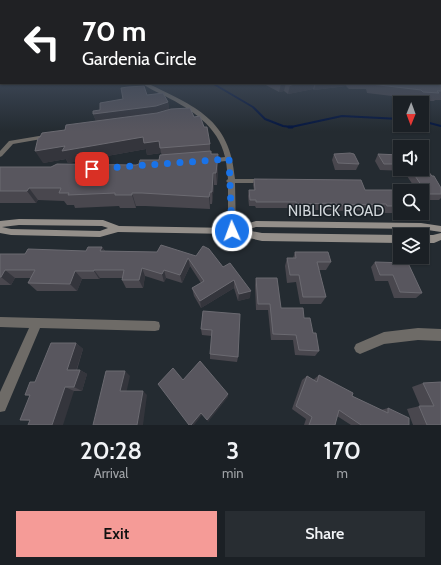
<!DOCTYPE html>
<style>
:root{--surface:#1b2025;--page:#282d32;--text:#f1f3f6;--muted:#a0a3a7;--line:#393e42;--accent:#f59b97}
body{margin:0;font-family:Cabin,sans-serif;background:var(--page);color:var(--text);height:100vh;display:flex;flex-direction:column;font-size:15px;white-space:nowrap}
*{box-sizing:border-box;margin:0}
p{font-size:13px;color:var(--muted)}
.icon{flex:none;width:22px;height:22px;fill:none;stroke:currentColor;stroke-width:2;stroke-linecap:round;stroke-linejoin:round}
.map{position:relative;height:425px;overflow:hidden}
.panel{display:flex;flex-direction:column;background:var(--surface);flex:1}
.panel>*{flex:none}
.hud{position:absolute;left:0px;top:0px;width:441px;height:84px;box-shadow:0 1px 3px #0004,0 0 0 1px var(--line);background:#202124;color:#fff;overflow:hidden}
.needle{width:26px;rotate:181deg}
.tools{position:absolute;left:393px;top:96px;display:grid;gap:8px}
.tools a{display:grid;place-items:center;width:36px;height:36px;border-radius:0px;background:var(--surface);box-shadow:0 1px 3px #0004,0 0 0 1px var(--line);font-size:20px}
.pin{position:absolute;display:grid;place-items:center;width:34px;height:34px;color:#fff;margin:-17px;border-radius:8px;box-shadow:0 2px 6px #0006}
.me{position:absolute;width:44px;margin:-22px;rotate:358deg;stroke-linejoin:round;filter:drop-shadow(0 0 3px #0008)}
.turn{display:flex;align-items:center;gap:14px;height:84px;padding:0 16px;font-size:18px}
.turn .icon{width:52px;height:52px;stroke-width:2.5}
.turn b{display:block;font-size:28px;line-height:34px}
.eta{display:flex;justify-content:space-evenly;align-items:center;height:68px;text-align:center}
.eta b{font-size:24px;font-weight:600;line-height:28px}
.button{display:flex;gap:8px;margin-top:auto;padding:8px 16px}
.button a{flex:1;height:46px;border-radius:0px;background:var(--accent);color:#111;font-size:16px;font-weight:600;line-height:46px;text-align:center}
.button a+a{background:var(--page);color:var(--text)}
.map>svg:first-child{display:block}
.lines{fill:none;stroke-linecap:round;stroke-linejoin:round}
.stream-far1{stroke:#041640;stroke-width:2}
.stream{stroke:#041640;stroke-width:3}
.street{fill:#6e6b67;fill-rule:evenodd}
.secondary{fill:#948f8a;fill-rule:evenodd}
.wall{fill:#49474e}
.shaded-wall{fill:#34353c}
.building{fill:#58565e;stroke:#6b6a71}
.route{stroke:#1a73e8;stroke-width:7;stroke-dasharray:0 12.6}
.labels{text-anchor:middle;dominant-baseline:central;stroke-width:3;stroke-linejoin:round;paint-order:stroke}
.street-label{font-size:15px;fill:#d1d6da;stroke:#1a2127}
</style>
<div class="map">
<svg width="441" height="425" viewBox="0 0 441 425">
<rect width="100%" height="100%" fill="#242b31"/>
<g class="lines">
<!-- stream-far1 -->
<g class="stream-far1">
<path d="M212,83L253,107L265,119L283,126L291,127L342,116L400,119"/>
<path d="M422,121L441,126"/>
</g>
<!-- stream -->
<path class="stream" d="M289,127H292"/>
<!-- street -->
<g class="street">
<path d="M141,83H147C195,107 230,118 235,179H267L268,181L267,183H235L236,231L235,233H229L228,231V183L226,181L228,179L226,161L208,163L205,161L208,159L225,157C218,126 192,110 165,96C157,92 148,88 141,83Z"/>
<path d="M51,134L54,136L53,137L13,144L2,156L0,157V151L9,141Z"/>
<path d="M0,317L155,321L159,322L160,326L159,330L155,331L40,328L5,411L0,412V392L29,328L0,327Z"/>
<path d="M418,328L441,329V341L418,340L384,344L360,354L356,352L354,348L356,344L384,332Z"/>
</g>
<!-- secondary -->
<g class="secondary">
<path d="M19,219L103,220L119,226L232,228L256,221L421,223L441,226V232L421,229L256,227L246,230L262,233L400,235V243L262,241L232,234L118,232L100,237L11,235L0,233V221ZM19,225L102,226L108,228L100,231L11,229L2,227Z"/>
<path d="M441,233V240L434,243H422V235H433Z"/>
</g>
</g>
<!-- wall -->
<g class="wall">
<path d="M441,80V100H435L434,101H418L417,99L367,93L366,89H349L346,86L314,90L313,89L288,94L284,91L279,92L262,83H440Z"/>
<path d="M147,95L168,102L169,109L194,117L210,144V151L218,167L217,185H214L212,204H210V209L145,206H136V208H120L119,206L75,208L74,205H67L64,201L38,200L36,203H0V167H51L136,165L159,160L162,155L161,153L147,155L146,149L68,163L66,159L43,163L65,130L96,121L93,114L100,110Z"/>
<path d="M334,154L359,164L356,170H335L332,160Z"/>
<path d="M378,154L400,155V169H408L407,171L380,170L375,161Z"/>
<path d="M411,170L441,188V198L439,200H425L422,195V191H417L407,176Z"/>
<path d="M254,179L365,190L400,192V213H383L382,210L333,211L332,210H295L294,208H256L255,206H249L248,196L249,190H254L253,185Z"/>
<path d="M161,245L223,267L250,298L238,301L234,288L201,308L194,296L192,288L201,283L190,266L182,283L166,278L164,282L145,276L143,288H126L122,280V278H100L99,279H82L77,291H37L28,283L31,278H15L11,285H0V254H25L86,251L102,247L105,251L157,252Z"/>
<path d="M295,252L331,262L326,270H319L326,297L321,304H300L296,282L287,283L285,266L287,258H293Z"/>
<path d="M375,262L422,293L416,298H394L388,281H375L371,267Z"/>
<path d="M256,278L281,308L304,318L313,333L319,351L315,356L295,355L293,340H271L268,310H256L255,285Z"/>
<path d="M203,311L238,357L237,362L210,359V354L212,336L202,335L201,329Z"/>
<path d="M76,343L83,349L77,370H80L87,374L82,391H74L30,421L20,420L30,396L25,395L35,382Z"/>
<path d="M319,375L352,396L381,410L388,408L409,425H351L337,416L335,425H304L306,419L292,409L302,380L307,376L313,380Z"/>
<path d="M441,382V425H413L407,409L420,406L412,387L423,383Z"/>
</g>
<!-- shaded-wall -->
<g class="shaded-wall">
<path d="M283,83H286L284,91L279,92L281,84Z"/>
<path d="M301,83H315L313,89L288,94L290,85Z"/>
<path d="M316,83H347L346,86L314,90Z"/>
<path d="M168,102L170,114L98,126L93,114Z"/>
<path d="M143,137L159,141L161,153L147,155L146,149L68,163L66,159L43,163L35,151L65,146Z"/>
<path d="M218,154V167L217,185L216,173Z"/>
<path d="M213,173L214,185L212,204V192Z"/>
<path d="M29,188L38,200L36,203L27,191Z"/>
<path d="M210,192V209L209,197Z"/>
<path d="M132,193L136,206V208L132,195Z"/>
<path d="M102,247L107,255L100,251Z"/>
<path d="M188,258L190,266L182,283L180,275Z"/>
<path d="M142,268L145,276L143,288L139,280Z"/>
<path d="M5,270L15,278L11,285L1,277Z"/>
<path d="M94,270L100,278L99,279L94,271Z"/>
<path d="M164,270L166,278L164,282L162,274Z"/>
<path d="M75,271L82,279L77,291L70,284Z"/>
<path d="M234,280V288L201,308L200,301Z"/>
<path d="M251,291L250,298L238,301L239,294Z"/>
<path d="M76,343L83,349L75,374L67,370Z"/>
<path d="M80,370L87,374L82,391L74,387Z"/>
<path d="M125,371L130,376L126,394L120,391Z"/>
<path d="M65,387L74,391L63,425H52Z"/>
<path d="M143,391L147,395L143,425H137Z"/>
<path d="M228,394V397L208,422L207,420Z"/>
<path d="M201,413L202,415L194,425H191Z"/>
</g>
<!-- building -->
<g class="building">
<path d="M440,79L441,80V91H437L439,93L423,92L421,90L371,84L370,83H440Z"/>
<path d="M287,83H301L290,85Z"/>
<path d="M144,86L147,95L163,93L168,102L156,106L93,114V111L100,110V103L123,99L121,88L128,87Z"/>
<path d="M190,108L194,117L200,116L204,127H207L210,144L160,148L159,141L144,143L143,137L62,151L65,146L35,151L38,138L40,137L42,133L65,130L66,125L157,113L171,109Z"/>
<path d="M211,151V154H218L216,173H213L212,192H210L209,197L142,193H132V195H115V193L68,195L69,193H59L61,188H29L27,191H0V167H51L57,164L136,165L139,164L140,160H159L160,155Z"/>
<path d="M350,153L354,154L359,164L338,163L334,154Z"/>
<path d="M378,154L400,155V164H384Z"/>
<path d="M411,170H427L432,176H434L441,188V194H430L427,189H424Z"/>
<path d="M254,179L361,180L365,190H397L400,192V206H387L386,204L336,205L335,203L296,204V202H256V200H250L249,190H255Z"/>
<path d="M161,245L196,256L203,246L209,249L223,267L230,263L251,291L239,294L234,280L200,301L192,288L204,281L188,258L180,275L164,270L162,274L142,268L139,280H122L124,270H94V271H75L70,284L28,283L35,270H5L1,277H0V254H25L28,249L86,251L88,247H102L100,251L157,252Z"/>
<path d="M295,252H328L331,262H317L326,297H303L299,275H290L287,258H296Z"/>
<path d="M375,262L408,263L422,293L400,292L393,275H380Z"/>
<path d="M256,278H277L281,308H303L304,318H310L313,333H316L319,351L299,350L296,335L273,334L270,304H258Z"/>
<path d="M203,311L240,314L238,357L210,354L212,330L201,329Z"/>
<path d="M51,343H76L67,370H80L74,387H65L52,425H28L30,420H20L30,395H25L30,382H35Z"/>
<path d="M200,361L228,394L207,420L201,413L191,425H189L158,384L173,368L183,380Z"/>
<path d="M106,371H125L120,391H143L137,425H93Z"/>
<path d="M319,375L353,393L352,396L388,413V408L409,418V425H361L339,410L335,425H309L312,417L296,406L307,376L317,382Z"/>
<path d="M441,382V425H427L419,406H434L423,383Z"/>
</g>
<!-- sky -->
<linearGradient id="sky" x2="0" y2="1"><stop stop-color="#14181b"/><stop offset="0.54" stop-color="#3f4a5a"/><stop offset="1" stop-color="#3f4a5a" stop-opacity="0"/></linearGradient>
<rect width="441" height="131" fill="url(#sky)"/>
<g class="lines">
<!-- route -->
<path class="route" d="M92,169L229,159L232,231"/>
</g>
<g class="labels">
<!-- street labels -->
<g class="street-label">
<text x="336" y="211">NIBLICK ROAD</text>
</g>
</g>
</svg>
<div class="tools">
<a><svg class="needle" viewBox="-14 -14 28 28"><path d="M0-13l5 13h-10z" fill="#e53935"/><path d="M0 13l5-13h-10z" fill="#a0a3a7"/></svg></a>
<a><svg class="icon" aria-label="sound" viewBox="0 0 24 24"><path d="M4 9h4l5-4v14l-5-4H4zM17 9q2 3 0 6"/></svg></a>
<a><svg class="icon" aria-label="search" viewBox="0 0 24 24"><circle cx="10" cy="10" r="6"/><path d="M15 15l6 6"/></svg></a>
<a><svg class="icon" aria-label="layers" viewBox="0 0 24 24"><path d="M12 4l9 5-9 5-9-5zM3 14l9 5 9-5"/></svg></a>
</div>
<div class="pin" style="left:92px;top:169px;background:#d93025"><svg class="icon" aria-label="arrive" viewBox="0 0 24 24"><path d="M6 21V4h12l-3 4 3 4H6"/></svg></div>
<svg class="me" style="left:232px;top:231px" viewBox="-20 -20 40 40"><circle r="17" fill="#1a73e8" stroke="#fff" stroke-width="3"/><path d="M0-11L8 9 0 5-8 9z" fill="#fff"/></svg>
<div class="hud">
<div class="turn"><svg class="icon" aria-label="left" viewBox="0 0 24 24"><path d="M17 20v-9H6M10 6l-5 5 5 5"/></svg><div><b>70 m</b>Gardenia Circle</div></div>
</div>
</div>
<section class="panel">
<div class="eta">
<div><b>20:28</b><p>Arrival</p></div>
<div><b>3</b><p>min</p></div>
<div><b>170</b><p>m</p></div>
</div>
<div class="button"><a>Exit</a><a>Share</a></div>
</section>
